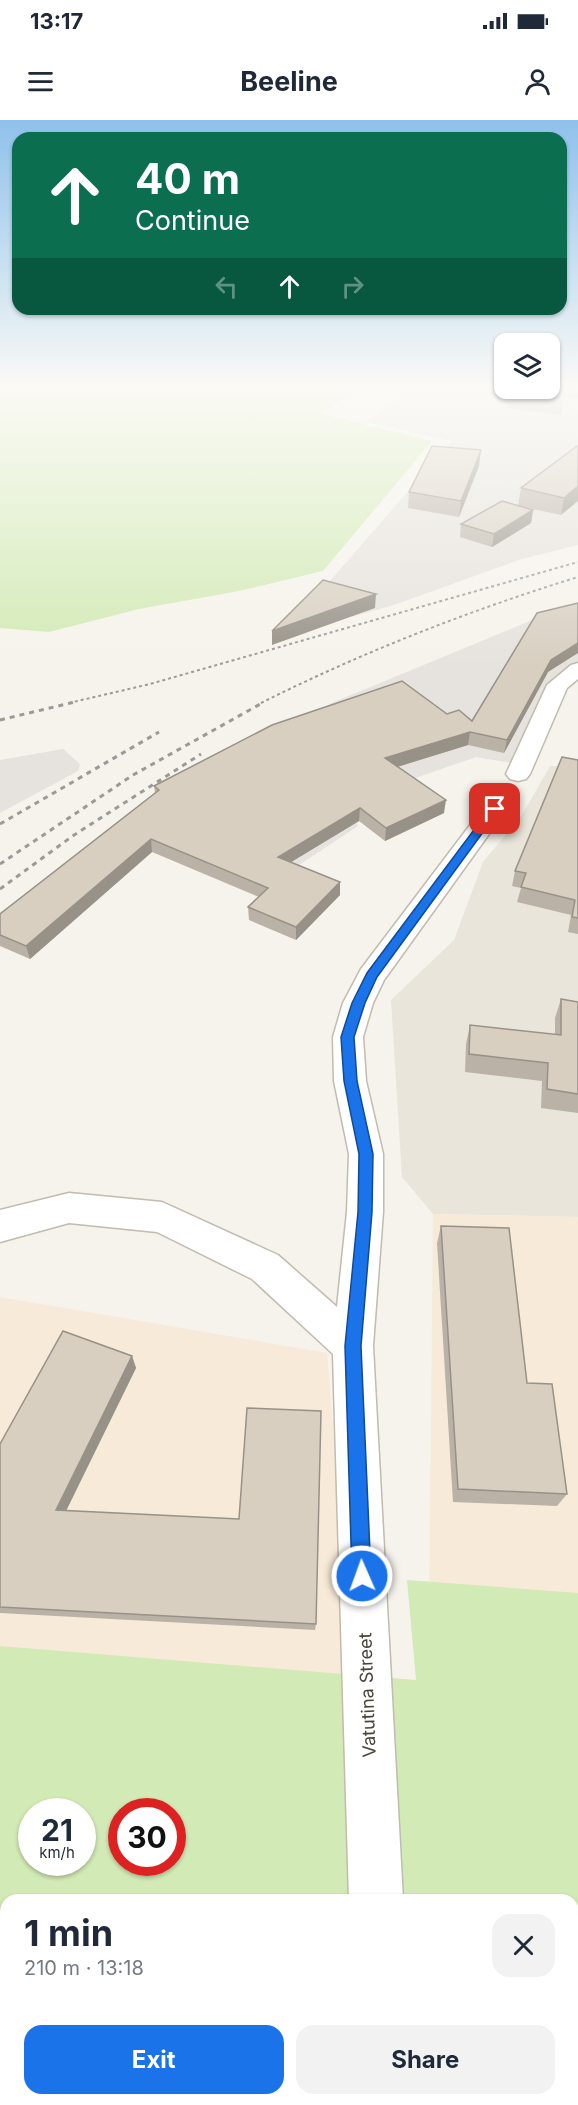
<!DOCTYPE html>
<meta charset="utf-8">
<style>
:root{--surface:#fff;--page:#f2f2f3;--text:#1f2937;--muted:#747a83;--accent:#1a73e8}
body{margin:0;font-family:Inter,sans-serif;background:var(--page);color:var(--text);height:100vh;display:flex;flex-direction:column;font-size:22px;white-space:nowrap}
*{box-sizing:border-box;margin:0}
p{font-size:20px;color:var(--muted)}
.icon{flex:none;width:33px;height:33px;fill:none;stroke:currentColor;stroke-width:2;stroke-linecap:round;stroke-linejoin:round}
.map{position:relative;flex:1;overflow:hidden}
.side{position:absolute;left:0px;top:1774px;width:579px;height:212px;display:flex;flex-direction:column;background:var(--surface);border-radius:18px 18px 0 0;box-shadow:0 2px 4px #0004}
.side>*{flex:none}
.guide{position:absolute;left:12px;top:12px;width:555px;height:183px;border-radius:18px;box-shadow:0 2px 4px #0004;background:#0b6e4f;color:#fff;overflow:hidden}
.controls{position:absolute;left:494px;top:213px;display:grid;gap:12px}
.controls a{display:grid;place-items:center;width:66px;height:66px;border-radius:12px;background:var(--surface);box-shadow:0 2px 4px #0004;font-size:30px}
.speed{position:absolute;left:18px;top:1678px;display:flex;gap:12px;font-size:30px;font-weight:700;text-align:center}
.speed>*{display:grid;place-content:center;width:78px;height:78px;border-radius:50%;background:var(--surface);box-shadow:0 2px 4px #0004;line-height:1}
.speed small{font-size:15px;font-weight:400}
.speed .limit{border:9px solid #d22;background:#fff;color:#111}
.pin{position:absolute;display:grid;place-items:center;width:51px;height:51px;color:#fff;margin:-26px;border-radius:12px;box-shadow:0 3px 9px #0006}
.me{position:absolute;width:66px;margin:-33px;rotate:358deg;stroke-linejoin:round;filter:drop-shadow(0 0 4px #0008)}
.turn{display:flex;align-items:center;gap:21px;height:126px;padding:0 24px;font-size:27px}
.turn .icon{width:78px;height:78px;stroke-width:2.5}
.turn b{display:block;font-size:42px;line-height:51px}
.lanes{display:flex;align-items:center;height:57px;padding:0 24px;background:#0003;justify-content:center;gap:30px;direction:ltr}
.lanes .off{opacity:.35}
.round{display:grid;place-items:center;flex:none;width:63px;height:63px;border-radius:18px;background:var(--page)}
.head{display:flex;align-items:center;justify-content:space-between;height:102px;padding:0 24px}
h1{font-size:36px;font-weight:700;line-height:45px}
.primary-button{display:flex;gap:12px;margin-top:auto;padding:12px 24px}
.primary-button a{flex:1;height:69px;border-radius:18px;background:var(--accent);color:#fff;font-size:24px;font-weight:700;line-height:69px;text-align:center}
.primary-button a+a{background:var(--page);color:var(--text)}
.status{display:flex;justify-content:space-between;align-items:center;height:42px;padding:0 30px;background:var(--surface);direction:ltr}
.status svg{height:16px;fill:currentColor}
header{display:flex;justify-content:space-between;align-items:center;height:78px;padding:0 24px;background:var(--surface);font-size:27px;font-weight:700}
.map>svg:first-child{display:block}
.residential{fill:#eae5da}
.commercial{fill:#f7ead8}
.industrial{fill:#e6e2dd}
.green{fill:#d2eab5;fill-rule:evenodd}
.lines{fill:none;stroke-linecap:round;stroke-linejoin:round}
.minor-casing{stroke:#c2bbae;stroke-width:3}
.minor{fill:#fff;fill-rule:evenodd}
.rail-far1{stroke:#9a9a9a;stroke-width:2;stroke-dasharray:3 3;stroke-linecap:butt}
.rail{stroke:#9a9a9a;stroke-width:3;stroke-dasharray:5 5;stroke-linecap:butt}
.wall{fill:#bab2a6}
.shaded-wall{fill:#979187}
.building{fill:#d8cfc1;stroke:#979187;stroke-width:1.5}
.route{fill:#1a73e8;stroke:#114b97;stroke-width:1.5}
.labels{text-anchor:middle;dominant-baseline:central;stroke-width:4.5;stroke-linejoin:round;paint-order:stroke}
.near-street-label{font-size:18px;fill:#4b4439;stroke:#fff}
</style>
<div class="status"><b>13:17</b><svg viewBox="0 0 49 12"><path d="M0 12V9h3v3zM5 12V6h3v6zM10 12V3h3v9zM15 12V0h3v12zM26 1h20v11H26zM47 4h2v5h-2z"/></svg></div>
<header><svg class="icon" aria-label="menu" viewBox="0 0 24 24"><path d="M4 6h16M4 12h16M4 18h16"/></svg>Beeline<svg class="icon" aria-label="person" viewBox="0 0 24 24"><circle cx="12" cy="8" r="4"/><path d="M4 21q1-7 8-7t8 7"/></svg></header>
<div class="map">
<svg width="578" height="1985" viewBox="0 0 578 1985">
<rect width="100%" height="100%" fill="#f6f3ec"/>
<!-- residential -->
<path class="residential" d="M550,646H578V1097L433,1094L402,1057L391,880L454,820L483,742L522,695Z"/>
<!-- commercial -->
<g class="commercial">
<path d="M433,1094L578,1097V1520L429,1501Z"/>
<path d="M0,1177L327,1233L355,1575L0,1577Z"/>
</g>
<!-- industrial -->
<g class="industrial">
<path d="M386,268H578V425L522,439L394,485L282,516L452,321L364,302L406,274L383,270Z"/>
<path d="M578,489V542L557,555L548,565L511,643L476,637L349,681L358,706L290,751L238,631L334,582L542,496Z"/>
<path d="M63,629L80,644L78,651L0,693V640Z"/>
</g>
<!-- green -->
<g class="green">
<path d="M0,268H359L321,294L432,321L323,451L239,471L139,489L49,512L0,508Z"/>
<path d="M407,1460L578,1473V1985H0V1526L416,1560ZM32,1692H82V1743H32ZM122,1692H172V1743H122ZM6,1780H573V1980H6Z"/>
</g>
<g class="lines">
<!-- minor casing -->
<g class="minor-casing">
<g id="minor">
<path d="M578,543V559L567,568L530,654L526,659L518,661L510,659L506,654L547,565L571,545Z"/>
<path d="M495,682L504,684L507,689L384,860L373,883L363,917L366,961L383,1034V1092L373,1226L403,1780H349L333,1234L252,1159L157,1112L69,1103L0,1122V1090L69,1073L162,1082L278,1135L337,1187L347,1092L349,1034L334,961L333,917L343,883L361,849L486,684Z"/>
<rect x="354" y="1980" width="60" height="5"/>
</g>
</g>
<!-- minor -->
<use href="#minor" class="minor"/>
<!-- rail-far1 -->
<g class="rail-far1">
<path d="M69,583L150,564L578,442"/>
<path d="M261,583C363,532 468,491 578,457"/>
</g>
<!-- rail -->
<g class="rail">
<path d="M0,600L75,582"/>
<path d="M0,704L159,612"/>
<path d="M0,744L133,655L264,582"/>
<path d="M0,769L74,715L201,634"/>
</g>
</g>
<!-- wall -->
<g class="wall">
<path d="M510,268H578V278H565L561,295L507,288Z"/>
<path d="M577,326L561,395L528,388L533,390L531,403L492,427L460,417L461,404L518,385L521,368Z"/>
<path d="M479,346L459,397L408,388L409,372Z"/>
<path d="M548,552L504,633L468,625L397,647L444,693L385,721L359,701L291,742L340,775L296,820L249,800L248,787L259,777L152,732L30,839L0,826V794L155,673L154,666L447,594L472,601Z"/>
<path d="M578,640V814L568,812L571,795L517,782L521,768L512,766L515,751Z"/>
<path d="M561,879L578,882V993L541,988L542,961L465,952L466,924L470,905L555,915V898Z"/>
<path d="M441,1106L527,1263L567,1374L557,1386L453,1382L437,1123Z"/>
<path d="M132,1236L136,1248L66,1391L316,1504L315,1510L0,1493V1324Z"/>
</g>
<!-- shaded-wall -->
<g class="shaded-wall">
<path d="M481,330L479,346L459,397L461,381Z"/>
<path d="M578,366V381L561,395L564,378Z"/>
<path d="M533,390L531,403L492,427L494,414Z"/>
<path d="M376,474L375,488L272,525V511Z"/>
<path d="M578,523V533L548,552L504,633L507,620L551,540Z"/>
<path d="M470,612L468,625L384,651L385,638Z"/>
<path d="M446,680L444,693L385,721L386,708Z"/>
<path d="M360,688L359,701L278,750V737Z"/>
<path d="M151,719L152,732L30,839L26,826Z"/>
<path d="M340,762V775L296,820V807Z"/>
<path d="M132,1236L136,1248L62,1399L56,1390Z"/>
</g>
<!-- building -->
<g class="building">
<path d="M510,268H566L564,279L510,272Z"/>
<path d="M432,326L481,330L461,381L409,372Z"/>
<path d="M577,326H578V366L564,378L521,368Z"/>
<path d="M502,381L533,390L494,414L461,404Z"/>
<path d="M323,460L376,474L272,511Z"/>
<path d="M578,483V523L551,540L507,620L470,612L385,638L446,680L386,708L360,688L278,737L340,762L296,807L248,787L268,768L151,719L26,826L0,815V794L159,670L154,666L272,605L402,561L447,594L459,590L472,601L537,493Z"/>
<path d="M562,637L578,640V798L572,797L575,780L521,767L526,753L515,751Z"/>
<path d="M561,879L578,882V974L547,969L548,943L469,934L470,905L561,915Z"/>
<path d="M441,1106L509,1108L527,1263L552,1264L567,1374L458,1369Z"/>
<path d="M63,1211L132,1236L56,1390L239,1399L247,1288L321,1291L316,1504L0,1487V1324Z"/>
</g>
<!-- sky -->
<linearGradient id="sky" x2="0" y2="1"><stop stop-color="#8fc1ec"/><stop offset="0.49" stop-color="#fbfaf6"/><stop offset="1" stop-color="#fbfaf6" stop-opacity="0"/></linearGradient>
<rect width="578" height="546" fill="url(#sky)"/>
<!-- route -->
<path class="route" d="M491,687L500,689L377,857L365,883L354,917L357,961L373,1034L372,1092L361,1226L371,1456L369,1462L362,1465L355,1462L352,1456L345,1226L358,1092L359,1034L344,961L341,917L352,883L367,853Z"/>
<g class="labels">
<!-- near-street labels -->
<g class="near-street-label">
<text transform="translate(367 1575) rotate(-92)">Vatutina Street</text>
</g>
</g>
</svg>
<div class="controls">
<a><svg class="icon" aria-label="layers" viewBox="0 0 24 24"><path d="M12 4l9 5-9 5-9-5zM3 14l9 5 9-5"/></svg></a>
</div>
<div class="speed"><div>21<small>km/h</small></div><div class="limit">30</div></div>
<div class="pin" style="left:495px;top:689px;background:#d93025"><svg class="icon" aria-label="arrive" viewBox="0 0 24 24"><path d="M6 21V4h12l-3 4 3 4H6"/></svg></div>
<svg class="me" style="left:362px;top:1456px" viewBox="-20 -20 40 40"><circle r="17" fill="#1a73e8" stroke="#fff" stroke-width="3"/><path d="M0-11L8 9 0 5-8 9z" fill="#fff"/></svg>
<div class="guide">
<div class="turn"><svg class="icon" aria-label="ahead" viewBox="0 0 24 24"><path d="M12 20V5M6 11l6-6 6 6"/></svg><div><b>40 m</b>Continue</div></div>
<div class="lanes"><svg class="icon off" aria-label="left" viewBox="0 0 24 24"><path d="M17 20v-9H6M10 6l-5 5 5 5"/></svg><svg class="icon" aria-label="ahead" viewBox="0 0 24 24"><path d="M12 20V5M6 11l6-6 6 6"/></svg><svg class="icon off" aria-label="right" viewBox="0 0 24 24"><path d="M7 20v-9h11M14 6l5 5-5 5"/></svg></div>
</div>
<section class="side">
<div class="head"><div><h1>1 min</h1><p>210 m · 13:18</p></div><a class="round"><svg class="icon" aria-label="close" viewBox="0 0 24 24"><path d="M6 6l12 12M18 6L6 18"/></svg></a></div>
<div class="primary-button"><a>Exit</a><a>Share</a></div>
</section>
</div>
